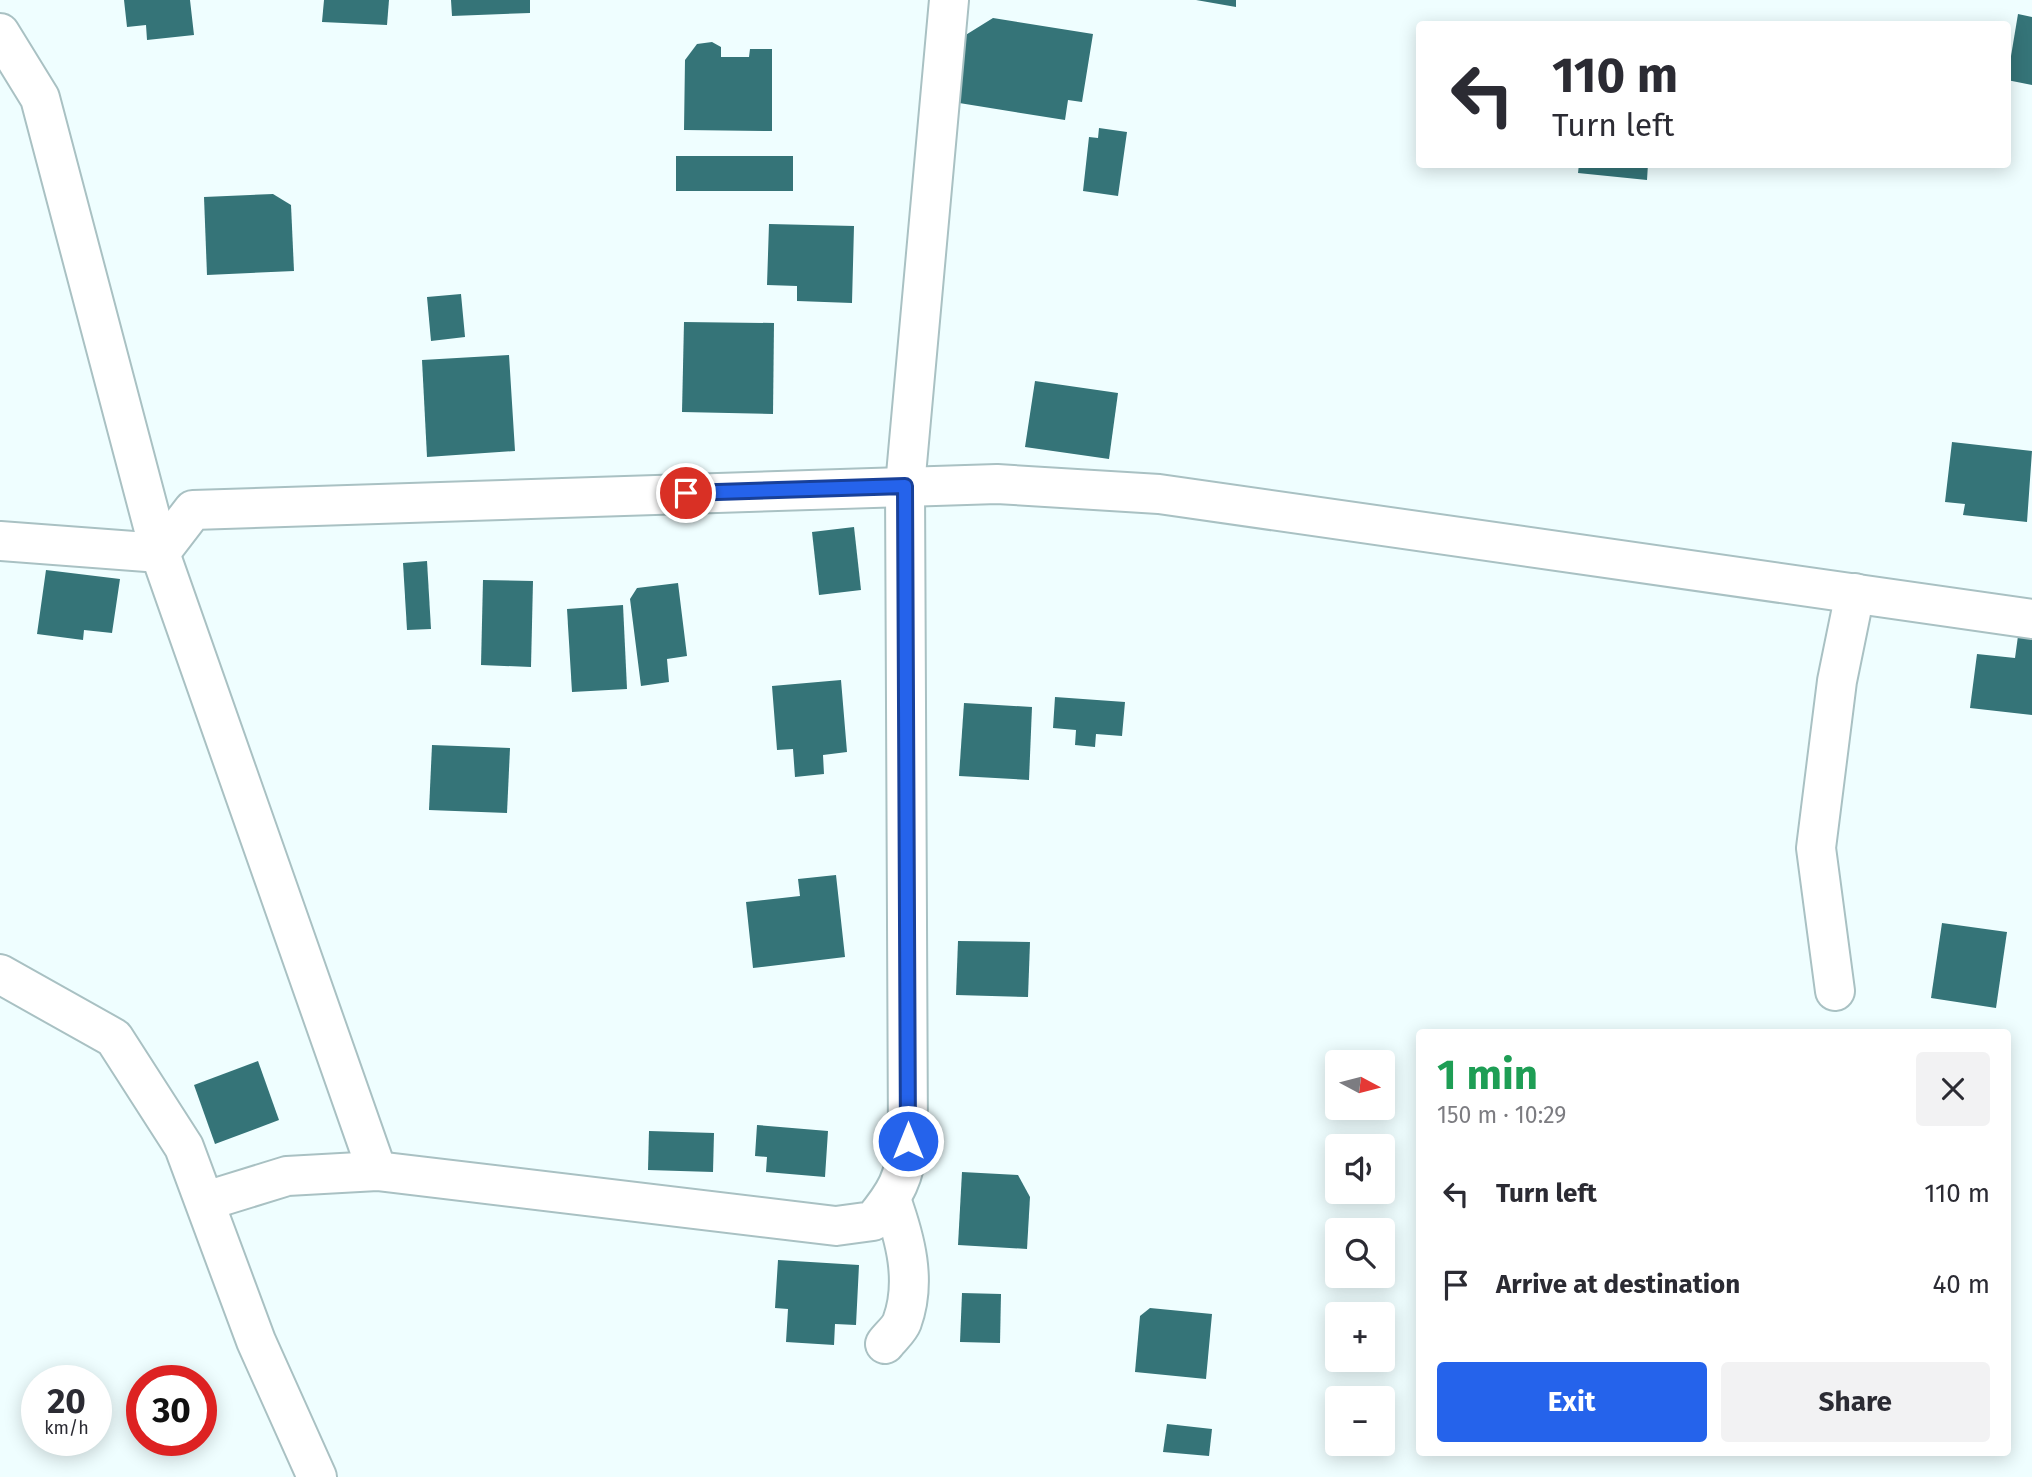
<!DOCTYPE html>
<meta charset="utf-8">
<style>
:root{--surface:#fff;--page:#f2f2f3;--text:#2b2b33;--muted:#7c7c81;--accent:#2563eb}
body{margin:0;font-family:"Fira Sans",sans-serif;background:var(--page);color:var(--text);height:100vh;display:flex;flex-direction:column;font-size:26px;white-space:nowrap}
*{box-sizing:border-box;margin:0}
p{font-size:23px;color:var(--muted)}
.icon{flex:none;width:38px;height:38px;fill:none;stroke:currentColor;stroke-width:2;stroke-linecap:round;stroke-linejoin:round}
.map{position:relative;flex:1;overflow:hidden}
.sheet{position:absolute;left:1416px;top:1029px;width:595px;height:427px;display:flex;flex-direction:column;background:var(--surface);border-radius:7px;box-shadow:0 4px 18px #0003}
.sheet>*{flex:none}
.banner{position:absolute;left:1416px;top:21px;width:595px;height:147px;border-radius:7px;box-shadow:0 4px 18px #0003;background:#fff;color:var(--text);overflow:hidden}
.needle{width:46px;rotate:97deg}
.controls{position:absolute;left:1325px;top:1050px;display:grid;gap:14px}
.controls a{display:grid;place-items:center;width:70px;height:70px;border-radius:7px;background:var(--surface);box-shadow:0 4px 18px #0003;font-size:35px}
.speed{position:absolute;left:21px;top:1365px;display:flex;gap:14px;font-size:35px;font-weight:700;text-align:center}
.speed>*{display:grid;place-content:center;width:91px;height:91px;border-radius:50%;background:var(--surface);box-shadow:0 4px 18px #0003;line-height:1}
.speed small{font-size:18px;font-weight:400}
.speed .limit{border:10px solid #d22;background:#fff;color:#111}
.pin{position:absolute;display:grid;place-items:center;width:60px;height:60px;color:#fff;margin:-30px;border:4px solid #fff;border-radius:50%;box-shadow:0 2px 7px #0007}
.me{position:absolute;width:77px;margin:-38px;rotate:0deg;stroke-linejoin:round;filter:drop-shadow(0 0 5px #0008)}
.turn{display:flex;align-items:center;gap:24px;height:147px;padding:0 21px;font-size:32px}
.turn .icon{width:91px;height:91px;stroke-width:2.5}
.turn b{display:block;font-size:49px;line-height:60px}
.round{display:grid;place-items:center;flex:none;width:74px;height:74px;border-radius:7px;background:var(--page)}
.summary{display:flex;align-items:center;justify-content:space-between;height:119px;padding:0 21px}
h1{font-size:42px;font-weight:700;line-height:52px;color:#1e9e55}
.cta{display:flex;gap:14px;margin-top:auto;padding:14px 21px}
.cta a{flex:1;height:80px;border-radius:7px;background:var(--accent);color:#fff;font-size:28px;font-weight:700;line-height:80px;text-align:center}
.cta a+a{background:var(--page);color:var(--text)}
ul{padding:0;list-style:none}
li{display:flex;align-items:center;gap:21px;height:91px;padding:0 21px}
li div{flex:1}
li b{display:block;font-size:26px}
li em{font-style:normal}
.map>svg:first-child{display:block}
.building{fill:#357478}
.lines{fill:none;stroke-linecap:round;stroke-linejoin:round}
.minor-casing{stroke:#a9c1c3;stroke-width:42}
.minor{stroke:#fff;stroke-width:38}
.route-casing{stroke:#184099;stroke-width:18}
.route{stroke:#2563eb;stroke-width:12}
</style>
<div class="map">
<svg width="2032" height="1477" viewBox="0 0 2032 1477">
<rect width="100%" height="100%" fill="#effeff"/>
<!-- building -->
<g class="building">
<path d="M124,0H190L194,35L147,40L146,25L127,27Z"/>
<path d="M324,0H389L387,25L322,22Z"/>
<path d="M451,0H530V13L452,16Z"/>
<path d="M1196,0H1236V7Z"/>
<path d="M2018,14L2032,17V85L2007,80Z"/>
<path d="M993,18L1093,34L1082,102L1068,100L1065,120L953,102L964,36Z"/>
<path d="M712,42L721,47V57H749L750,49H772V131L684,130L685,60L697,44Z"/>
<path d="M1099,128L1127,132L1118,196L1083,191L1089,137L1098,138Z"/>
<rect x="676" y="156" width="117" height="35"/>
<path d="M1579,164H1648L1647,180L1578,173Z"/>
<path d="M273,194L291,205L294,271L207,275L204,197Z"/>
<path d="M769,224L854,226L852,303L797,301V286L767,285Z"/>
<path d="M461,294L465,337L431,341L427,297Z"/>
<path d="M684,322L774,323L773,414L682,412Z"/>
<path d="M509,355L515,451L427,457L422,360Z"/>
<path d="M1035,381L1118,393L1109,459L1025,447Z"/>
<path d="M1952,442L2032,451L2027,522L1963,515L1965,504L1945,502Z"/>
<path d="M854,527L861,590L819,595L812,532Z"/>
<path d="M427,561L431,629L407,630L403,563Z"/>
<path d="M46,570L120,579L112,633L84,630L83,640L37,634Z"/>
<path d="M483,580L533,581L531,667L481,665Z"/>
<path d="M678,583L687,656L667,659L669,682L641,686L630,599L637,588Z"/>
<path d="M623,605L627,689L572,692L567,609Z"/>
<path d="M2018,636L2032,638V715L1970,708L1977,654L2015,658Z"/>
<path d="M841,680L847,752L823,755L824,774L795,777L793,749L777,750L772,686Z"/>
<path d="M1055,697L1125,702L1122,736L1096,734L1095,747L1075,745L1076,730L1053,728Z"/>
<path d="M964,703L1032,707L1029,780L959,776Z"/>
<path d="M432,745L510,748L507,813L429,810Z"/>
<path d="M836,875L845,957L753,968L746,902L800,896L798,879Z"/>
<path d="M1942,923L2007,932L1996,1008L1931,998Z"/>
<path d="M958,941L1030,942L1028,997L956,995Z"/>
<path d="M258,1061L279,1120L215,1144L194,1085Z"/>
<path d="M757,1125L828,1131L825,1177L766,1172L767,1157L755,1156Z"/>
<path d="M649,1131L714,1133L713,1172L648,1170Z"/>
<path d="M962,1172L1018,1175L1030,1197L1027,1249L958,1245Z"/>
<path d="M778,1260L859,1265L856,1325L835,1324L834,1345L786,1342L788,1309L775,1308Z"/>
<path d="M962,1293L1001,1294L1000,1343L960,1342Z"/>
<path d="M1150,1308L1212,1314L1206,1379L1135,1372L1140,1316Z"/>
<path d="M1167,1424L1212,1429L1209,1456L1163,1452Z"/>
</g>
<g class="lines">
<!-- minor casing -->
<g class="minor-casing">
<g id="minor">
<path d="M0,33L40,98L160,553L377,1171"/>
<path d="M0,541L160,553L193,510L997,484L1159,494L2032,619"/>
<path d="M0,974L114,1038L184,1147L256,1341L317,1477"/>
<path d="M1835,991L1816,848L1837,681L1855,593"/>
<path d="M206,1201L287,1176L377,1171L836,1226L873,1221C896,1193 905,1178 908,1141L905,486L949,0"/>
<path d="M885,1344C890,1337 899,1330 902,1322C917,1281 905,1238 891,1199"/>
</g>
</g>
<!-- minor -->
<use href="#minor" class="minor"/>
</g>
<g class="lines">
<!-- route casing -->
<g class="route-casing">
<path id="route" d="M686,493L905,486L908,1141"/>
</g>
<!-- route -->
<use href="#route" class="route"/>
</g>
</svg>
<div class="controls">
<a><svg class="needle" viewBox="-14 -14 28 28"><path d="M0-13l5 13h-10z" fill="#e53935"/><path d="M0 13l5-13h-10z" fill="#7c7c81"/></svg></a>
<a><svg class="icon" aria-label="sound" viewBox="0 0 24 24"><path d="M4 9h4l5-4v14l-5-4H4zM17 9q2 3 0 6"/></svg></a>
<a><svg class="icon" aria-label="search" viewBox="0 0 24 24"><circle cx="10" cy="10" r="6"/><path d="M15 15l6 6"/></svg></a>
<a>+</a>
<a>−</a>
</div>
<div class="speed"><div>20<small>km/h</small></div><div class="limit">30</div></div>
<div class="pin" style="left:686px;top:493px;background:#d93025"><svg class="icon" aria-label="arrive" viewBox="0 0 24 24"><path d="M6 21V4h12l-3 4 3 4H6"/></svg></div>
<svg class="me" style="left:908px;top:1141px" viewBox="-20 -20 40 40"><circle r="17" fill="#2563eb" stroke="#fff" stroke-width="3"/><path d="M0-11L8 9 0 5-8 9z" fill="#fff"/></svg>
<div class="banner">
<div class="turn"><svg class="icon" aria-label="left" viewBox="0 0 24 24"><path d="M17 20v-9H6M10 6l-5 5 5 5"/></svg><div><b>110 m</b>Turn left</div></div>
</div>
<section class="sheet">
<div class="summary"><div><h1>1 min</h1><p>150 m · 10:29</p></div><a class="round"><svg class="icon" aria-label="close" viewBox="0 0 24 24"><path d="M6 6l12 12M18 6L6 18"/></svg></a></div>
<ul>
<li><svg class="icon" aria-label="left" viewBox="0 0 24 24"><path d="M17 20v-9H6M10 6l-5 5 5 5"/></svg><div><b>Turn left</b></div><em>110 m</em></li>
<li><svg class="icon" aria-label="arrive" viewBox="0 0 24 24"><path d="M6 21V4h12l-3 4 3 4H6"/></svg><div><b>Arrive at destination</b></div><em>40 m</em></li>
</ul>
<div class="cta"><a>Exit</a><a>Share</a></div>
</section>
</div>
